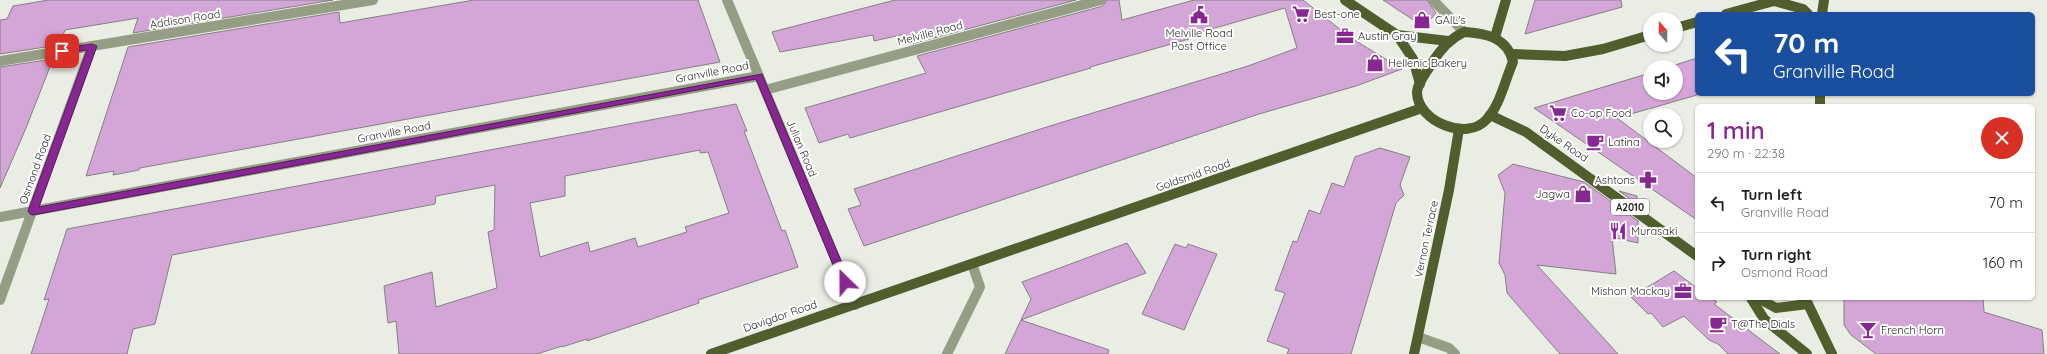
<!DOCTYPE html>
<meta charset="utf-8">
<style>
:root{--surface:#fff;--page:#f6f6f6;--text:#202124;--muted:#757577;--line:#e0e0e0;--accent:#872791}
body{margin:0;font-family:Quicksand,sans-serif;background:var(--page);color:var(--text);height:100vh;display:flex;flex-direction:column;font-size:15px;white-space:nowrap}
*{box-sizing:border-box;margin:0}
p{font-size:13px;color:var(--muted)}
.icon{flex:none;width:22px;height:22px;fill:none;stroke:currentColor;stroke-width:2;stroke-linecap:round;stroke-linejoin:round}
.map{position:relative;flex:1;overflow:hidden}
.sheet{position:absolute;left:1695px;top:104px;width:340px;height:196px;display:flex;flex-direction:column;background:var(--surface);border-radius:6px;box-shadow:0 1px 3px #0004}
.sheet>*{flex:none}
.hud{position:absolute;left:1695px;top:12px;width:340px;height:84px;border-radius:6px;box-shadow:0 1px 3px #0004;background:#1a4fa0;color:#fff;overflow:hidden}
.needle{width:26px;rotate:340deg}
.fabs{position:absolute;left:1643px;top:12px;display:grid;gap:8px}
.fabs a{display:grid;place-items:center;width:40px;height:40px;border-radius:50%;background:var(--surface);box-shadow:0 1px 3px #0004;font-size:20px}
.pin{position:absolute;display:grid;place-items:center;width:34px;height:34px;color:#fff;margin:-17px;border-radius:8px;box-shadow:0 2px 6px #0006}
.me{position:absolute;width:44px;margin:-22px;rotate:337deg;stroke-linejoin:round;filter:drop-shadow(0 0 3px #0008)}
.turn{display:flex;align-items:center;gap:14px;height:84px;padding:0 12px;font-size:18px}
.turn .icon{width:52px;height:52px;stroke-width:2.5}
.turn b{display:block;font-size:28px;line-height:34px}
.round{display:grid;place-items:center;flex:none;width:42px;height:42px;border-radius:21px;background:var(--page)}
.head{display:flex;align-items:center;justify-content:space-between;height:68px;padding:0 12px}
h1{font-size:24px;font-weight:600;line-height:30px;color:var(--accent)}
ul{padding:0;list-style:none}
li{display:flex;align-items:center;gap:12px;height:60px;padding:0 12px;border-top:1px solid var(--line)}
li div{flex:1}
li b{display:block;font-size:15px}
li em{font-style:normal}
.map>svg:first-child{display:block}
.building{fill:#d4a6d8;stroke:#857f85;fill-rule:evenodd}
.lines{fill:none;stroke-linecap:round;stroke-linejoin:round}
.minor{stroke:#959e84;stroke-width:10}
.major{stroke:#505e2e;stroke-width:10}
.route{fill:#872791;stroke:#58195e}
.labels{text-anchor:middle;dominant-baseline:central;stroke-width:4;stroke-linejoin:round;paint-order:stroke}
.shield{fill:#fff;stroke:#686967;stroke-width:1}
.shield-label{font-size:10px;font-weight:bold;fill:#282926}
.poi-label{font-size:11px;fill:#282926;stroke:#fff;text-anchor:start}
.street-label{font-size:11px;fill:#282926;stroke:#fff}
</style>
<div class="map">
<svg width="2047" height="354" viewBox="0 0 2047 354">
<rect width="100%" height="100%" fill="#eaede4"/>
<!-- building -->
<g class="building">
<path d="M49,0H333L133,33L138,18L65,30L59,45L0,54V20L7,19L13,6Z"/>
<path d="M474,0H698L720,62L140,168L139,170L113,175L114,171L86,176L128,47L339,12L340,23Z"/>
<path d="M895,0H1076L911,44L905,34L874,41L873,35L780,52L772,32Z"/>
<path d="M1107,0H1119L1122,20L1194,0H1303L1351,38L1402,69L1356,86L1259,114L864,246L848,209L861,205L854,189L1053,125L1248,66L1297,48L1285,8L1187,36L1189,39L1090,67L1091,68L850,138L848,134L819,143L805,108L926,73L917,56L1103,6Z"/>
<path d="M1383,0H1427L1436,13L1424,27Z"/>
<path d="M1535,0H1621L1622,7L1525,34Z"/>
<path d="M1697,58V95L1617,118L1697,178V220L1534,108L1650,73V93H1676V67H1669Z"/>
<path d="M53,59L26,128L0,188V67Z"/>
<path d="M736,104L747,131H744L782,231L785,230L798,267L698,300L699,303L587,341V339L562,347V346L537,354H399L396,321L388,323L384,286L432,272L436,307L497,288L488,232L494,230L495,185L436,196L435,204L172,255L155,324L133,329L127,354H31L49,299L44,300L67,229ZM700,150V153L708,152L729,213L685,227L687,232L638,247L635,238L590,252L588,242L540,257L530,203L565,196V176Z"/>
<path d="M1380,148L1410,157L1400,185L1404,195L1396,203L1351,354H1287L1289,349L1267,341L1285,293L1275,290L1293,241L1297,242L1309,210L1320,214L1332,183L1344,187L1355,157Z"/>
<path d="M1513,164L1584,182L1638,221V243L1612,237L1616,274L1537,265L1618,354H1560L1507,293L1505,275L1499,263L1505,193L1498,175Z"/>
<path d="M1619,191L1637,196V204Z"/>
<path d="M1127,243L1146,273L1021,320L1031,299L1022,282Z"/>
<path d="M1175,244L1186,248L1188,244L1217,254L1184,330L1142,314Z"/>
<path d="M1674,271L1697,288V298H1711L1717,302L1714,304L1780,354H1728L1718,344L1709,340L1684,316L1663,327L1651,313L1648,314L1631,297Z"/>
<path d="M1844,298H1983L1984,312L2042,330L2044,354H1876L1851,335L1844,325Z"/>
<path d="M1021,320L1109,350L1108,354H1005Z"/>
</g>
<g class="lines">
<!-- minor -->
<g class="minor">
<path d="M727,0L855,305"/>
<path d="M1433,0L1464,32"/>
<path d="M0,61L373,0"/>
<path d="M765,90L1101,0"/>
<path d="M0,217L759,76"/>
<path d="M0,300L92,46"/>
<path d="M1418,337L1449,348L1455,354"/>
<path d="M947,354L980,287L972,264"/>
</g>
<!-- major -->
<g class="major">
<path d="M1345,0L1397,35L1413,59L1420,84"/>
<path d="M1774,1L1803,9L1808,14"/>
<path d="M1726,14L1774,1"/>
<path d="M1822,14L1824,0"/>
<path d="M1676,28L1697,22"/>
<path d="M1464,32C1486,33 1508,38 1513,62C1505,80 1500,106 1486,120C1467,141 1418,122 1417,93C1417,83 1427,72 1432,63C1440,50 1449,39 1464,32Z"/>
<path d="M1397,35L1448,41"/>
<path d="M1495,37L1506,0"/>
<path d="M1513,54L1565,56L1603,49L1650,35"/>
<path d="M1820,94V106"/>
<path d="M1490,115L1526,132L1697,256"/>
<path d="M1751,298L1764,319L1807,354"/>
<path d="M1758,298L1776,308L1808,304"/>
<path d="M1808,304L1832,354"/>
<path d="M711,354L1422,108"/>
<path d="M1414,354L1449,190L1459,129"/>
</g>
</g>
<!-- route -->
<path class="route" d="M92,44L97,46L39,207L762,74L850,282L845,286L840,282L756,79L33,215L30,214L28,211L87,50L62,54L57,51L62,48Z"/>
<!-- icons -->
<defs>
<g id="supermarket-bare" transform="scale(1.38)"><path d="M-6-5.5h2.5l.6 2H6L4.5 2H-2.5L-4.4-4H-6ZM-1.5 3.2a1.3 1.3 0 1 0 .1 0ZM3 3.2a1.3 1.3 0 1 0 .1 0Z" fill="#872791" stroke="#fff" stroke-width="2.5" paint-order="stroke"/></g>
<g id="civic-bare" transform="scale(1.38)"><path d="M-.6-6.5H3V-4.5H.6V-3L4-1V1h2V6H-6V1h2V-1L-.6-3ZM-1.2 2.5V6h2.4V2.5Z" fill="#872791" stroke="#fff" stroke-width="2.5" paint-order="stroke"/></g>
<g id="shop-bare" transform="scale(1.38)"><path d="M-5-2.5h2.3a2.7 3.5 0 0 1 5.4 0H5L5.5 6h-11ZM-1.5-2.5h3a1.5 2.3 0 0 0-3 0Z" fill="#872791" stroke="#fff" stroke-width="2.5" paint-order="stroke"/></g>
<g id="office-bare" transform="scale(1.38)"><path d="M-6-3h4V-5.5h4V-3h4V5H-6ZM-1-4.5V-3h2v-1.5ZM-6 0V1H6V0Z" fill="#872791" stroke="#fff" stroke-width="2.5" paint-order="stroke"/></g>
<g id="cafe-bare" transform="scale(1.38)"><path d="M-5.5-4.5H6V0H3Q3 3.5 0 3.5H-2.5Q-5.5 3.5-5.5 0ZM3-3.2v2h1.7v-2ZM-6 4.5H4V6H-6Z" fill="#872791" stroke="#fff" stroke-width="2.5" paint-order="stroke"/></g>
<g id="pharmacy-bare" transform="scale(1.38)"><path d="M-2-6h4v4h4v4h-4v4h-4v-4h-4v-4h4Z" fill="#872791" stroke="#fff" stroke-width="2.5" paint-order="stroke"/></g>
<g id="restaurant-bare" transform="scale(1.38)"><path d="M-5-6h1v4h1v-4h1v4h1v-4h1v5L-1.5 .5V6h-2V.5L-5-1ZM5-6V6H3V1.5H1.5Q1.5-4 5-6Z" fill="#872791" stroke="#fff" stroke-width="2.5" paint-order="stroke"/></g>
<g id="bar-bare" transform="scale(1.38)"><path d="M-6-5H6L.8 .8V4.5H3.5V6h-7V4.5H-.8V.8Z" fill="#872791" stroke="#fff" stroke-width="2.5" paint-order="stroke"/></g>
</defs>
<g fill-rule="evenodd">
<use href="#supermarket-bare" x="1301" y="14"/>
<use href="#civic-bare" x="1199" y="15"/>
<use href="#shop-bare" x="1422" y="20"/>
<use href="#office-bare" x="1345" y="36"/>
<use href="#shop-bare" x="1375" y="63"/>
<use href="#supermarket-bare" x="1558" y="113"/>
<use href="#cafe-bare" x="1595" y="142"/>
<use href="#pharmacy-bare" x="1648" y="180"/>
<use href="#shop-bare" x="1583" y="194"/>
<use href="#restaurant-bare" x="1618" y="231"/>
<use href="#office-bare" x="1683" y="291"/>
<use href="#cafe-bare" x="1718" y="324"/>
<use href="#bar-bare" x="1868" y="330"/>
</g>
<g class="labels">
<!-- shield labels -->
<rect class="shield" x="1611" y="199" width="38" height="16" rx="3"/>
<g class="shield-label">
<text x="1630" y="207">A2010</text>
</g>
<!-- poi labels -->
<g class="poi-label">
<text x="1314" y="14">Best-one</text>
<text x="1435" y="20">GAIL's</text>
<text x="1199" y="33" text-anchor="middle">Melville Road<tspan x="1199" dy="13">Post Office</tspan></text>
<text x="1358" y="36">Austin Gray</text>
<text x="1388" y="63">Hellenic Bakery</text>
<text x="1571" y="113">Co-op Food</text>
<text x="1608" y="142">Latina</text>
<text x="1635" y="180" text-anchor="end">Ashtons</text>
<text x="1570" y="194" text-anchor="end">Jagwa</text>
<text x="1631" y="231">Murasaki</text>
<text x="1670" y="291" text-anchor="end">Mishon Mackay</text>
<text x="1731" y="324">T@The Dials</text>
<text x="1881" y="330">French Horn</text>
</g>
<!-- street labels -->
<g class="street-label">
<text transform="translate(185 19) rotate(-9)">Addison Road</text>
<text transform="translate(930 33) rotate(-15)">Melville Road</text>
<text transform="translate(712 72) rotate(-11)">Granville Road</text>
<text transform="translate(394 132) rotate(-11)">Granville Road</text>
<text transform="translate(1564 143) rotate(35)">Dyke Road</text>
<text transform="translate(802 148) rotate(67)">Julian Road</text>
<text transform="translate(35 169) rotate(-70)">Osmond Road</text>
<text transform="translate(1193 175) rotate(-19)">Goldsmid Road</text>
<text transform="translate(1426 239) rotate(-78)">Vernon Terrace</text>
<text transform="translate(780 316) rotate(-19)">Davigdor Road</text>
</g>
</g>
</svg>
<div class="fabs">
<a><svg class="needle" viewBox="-14 -14 28 28"><path d="M0-13l5 13h-10z" fill="#e53935"/><path d="M0 13l5-13h-10z" fill="#757577"/></svg></a>
<a><svg class="icon" aria-label="sound" viewBox="0 0 24 24"><path d="M4 9h4l5-4v14l-5-4H4zM17 9q2 3 0 6"/></svg></a>
<a><svg class="icon" aria-label="search" viewBox="0 0 24 24"><circle cx="10" cy="10" r="6"/><path d="M15 15l6 6"/></svg></a>
</div>
<div class="pin" style="left:62px;top:51px;background:#d93025"><svg class="icon" aria-label="arrive" viewBox="0 0 24 24"><path d="M6 21V4h12l-3 4 3 4H6"/></svg></div>
<svg class="me" style="left:845px;top:282px" viewBox="-20 -20 40 40"><circle r="19" fill="#fff"/><path d="M0-13L10 11 0 6-10 11z" fill="#872791"/></svg>
<div class="hud">
<div class="turn"><svg class="icon" aria-label="left" viewBox="0 0 24 24"><path d="M17 20v-9H6M10 6l-5 5 5 5"/></svg><div><b>70 m</b>Granville Road</div></div>
</div>
<section class="sheet">
<div class="head"><div><h1>1 min</h1><p>290 m · 22:38</p></div><a class="round" style="background:#d93025;color:#fff"><svg class="icon" aria-label="close" viewBox="0 0 24 24"><path d="M6 6l12 12M18 6L6 18"/></svg></a></div>
<ul>
<li><svg class="icon" aria-label="left" viewBox="0 0 24 24"><path d="M17 20v-9H6M10 6l-5 5 5 5"/></svg><div><b>Turn left</b><p>Granville Road</p></div><em>70 m</em></li>
<li><svg class="icon" aria-label="right" viewBox="0 0 24 24"><path d="M7 20v-9h11M14 6l5 5-5 5"/></svg><div><b>Turn right</b><p>Osmond Road</p></div><em>160 m</em></li>
</ul>
</section>
</div>
